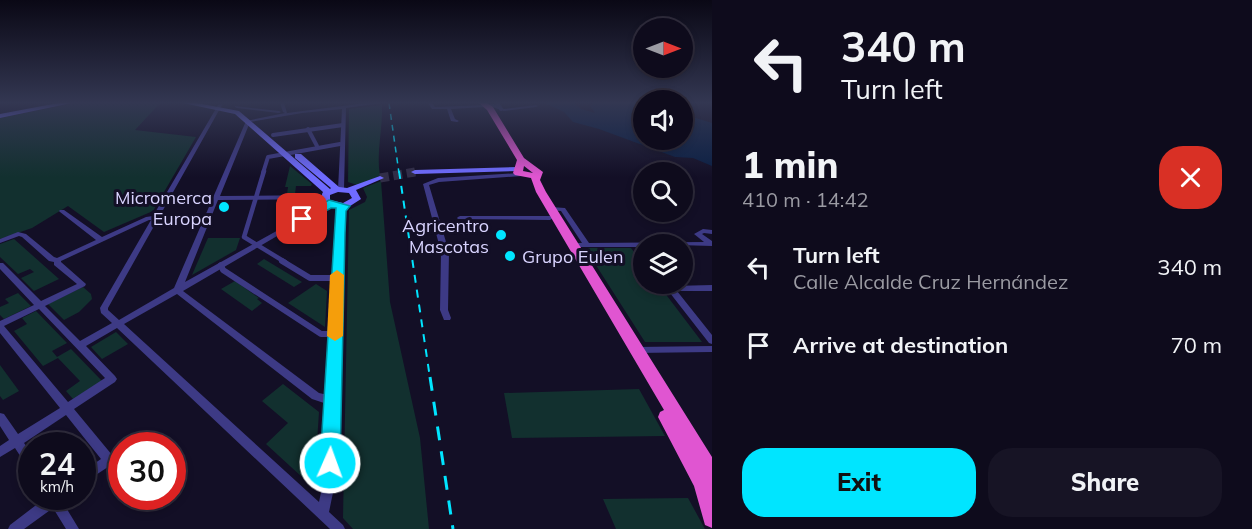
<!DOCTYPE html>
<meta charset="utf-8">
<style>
:root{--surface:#0e0b1c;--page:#171425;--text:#f1f3f6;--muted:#9b9ba3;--line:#2e2b3b;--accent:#00e5ff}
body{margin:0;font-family:Mulish,sans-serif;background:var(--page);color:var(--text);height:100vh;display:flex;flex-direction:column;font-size:22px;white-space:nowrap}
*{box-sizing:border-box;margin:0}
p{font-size:20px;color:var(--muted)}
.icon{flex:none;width:33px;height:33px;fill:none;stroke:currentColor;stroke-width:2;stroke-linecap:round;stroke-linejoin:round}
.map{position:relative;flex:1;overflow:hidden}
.sheet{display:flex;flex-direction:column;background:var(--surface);width:540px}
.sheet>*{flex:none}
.guide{background:#0e0b1c;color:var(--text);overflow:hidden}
.needle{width:39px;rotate:90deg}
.buttons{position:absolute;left:633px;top:18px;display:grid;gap:12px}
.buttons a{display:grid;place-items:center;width:60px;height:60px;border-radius:50%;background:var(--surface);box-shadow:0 3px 9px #0003,0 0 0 2px var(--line);font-size:30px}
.speed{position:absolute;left:18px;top:432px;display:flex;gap:12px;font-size:30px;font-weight:700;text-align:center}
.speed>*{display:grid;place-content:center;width:78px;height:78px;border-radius:50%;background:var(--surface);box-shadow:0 3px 9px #0003,0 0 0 2px var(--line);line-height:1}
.speed small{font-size:15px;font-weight:400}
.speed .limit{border:9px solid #d22;background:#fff;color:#111}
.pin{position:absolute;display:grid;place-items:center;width:51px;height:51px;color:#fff;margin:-26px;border-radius:12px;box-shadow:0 3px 9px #0006}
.me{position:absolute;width:66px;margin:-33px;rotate:2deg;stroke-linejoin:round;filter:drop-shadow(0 0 4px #0008)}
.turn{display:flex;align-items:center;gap:21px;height:126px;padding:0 30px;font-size:27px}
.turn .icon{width:78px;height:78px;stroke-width:2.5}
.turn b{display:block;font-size:42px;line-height:51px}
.round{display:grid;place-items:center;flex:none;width:63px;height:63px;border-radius:24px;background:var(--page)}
.headline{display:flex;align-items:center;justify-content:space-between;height:102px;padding:0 30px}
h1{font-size:36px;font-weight:800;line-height:45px}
.button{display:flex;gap:12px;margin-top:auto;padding:12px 30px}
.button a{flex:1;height:69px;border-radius:24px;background:var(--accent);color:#111;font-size:24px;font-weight:800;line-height:69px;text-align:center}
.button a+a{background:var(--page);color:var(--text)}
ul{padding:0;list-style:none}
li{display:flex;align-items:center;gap:18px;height:78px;padding:0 30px}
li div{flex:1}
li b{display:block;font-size:22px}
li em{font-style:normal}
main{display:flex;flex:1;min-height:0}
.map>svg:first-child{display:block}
.green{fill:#12302f}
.water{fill:#0a1f44}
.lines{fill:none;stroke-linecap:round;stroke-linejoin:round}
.secondary-tunnel-far1{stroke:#312d47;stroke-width:7;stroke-dasharray:7 4;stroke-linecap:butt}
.secondary-tunnel{stroke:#312d47;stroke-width:9;stroke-dasharray:9 4.5;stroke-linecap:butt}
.pedestrian-far2{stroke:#3d3a85;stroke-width:4}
.pedestrian-far1{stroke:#3d3a85;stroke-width:4.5}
.pedestrian{stroke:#3d3a85;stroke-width:6}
.minor{fill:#3d3a85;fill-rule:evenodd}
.secondary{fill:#6f6bff;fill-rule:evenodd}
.trunk{fill:#e055d1;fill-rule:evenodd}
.rail-far2{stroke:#00e5ff;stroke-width:1.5;stroke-dasharray:6 5;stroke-linecap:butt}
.rail-far1{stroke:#00e5ff;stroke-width:2;stroke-dasharray:8 7;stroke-linecap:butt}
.rail{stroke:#00e5ff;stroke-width:3;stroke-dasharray:14 11;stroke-linecap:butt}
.route{fill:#00e5ff;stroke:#0095a6;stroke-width:1.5}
.slow{fill:#f59e0b}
.poi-dot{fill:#00e5ff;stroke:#130f26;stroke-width:2}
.labels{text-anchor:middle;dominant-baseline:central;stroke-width:6;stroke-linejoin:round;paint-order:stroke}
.poi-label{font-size:18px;fill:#d9d4ff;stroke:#130f26;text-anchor:end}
</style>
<main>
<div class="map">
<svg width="712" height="529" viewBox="0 0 712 529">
<rect width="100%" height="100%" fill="#130f26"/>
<!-- green -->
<g class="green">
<path d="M75,103H160L135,130L196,137L153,211L104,232L68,206L32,228L0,239V118Z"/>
<path d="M382,105C383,129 376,151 380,176L357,185L348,182L349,109Z"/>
<path d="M290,166L312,184L311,186H296L295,194H287L288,187H285Z"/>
<path d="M381,181L390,302L420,438L429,529H353L343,518L349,210L365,202L367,197L363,188Z"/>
<path d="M208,238H240L236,250L192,275Z"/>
<path d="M14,239L59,279L34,291L21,278L34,272L30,269L18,274L0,257V244Z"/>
<path d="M631,248L643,264L644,284H658L702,342H645L585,248Z"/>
<path d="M264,259L302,282L294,287L257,264Z"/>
<path d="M235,281L259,298L257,299L262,303L252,311L221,289Z"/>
<path d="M316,284L327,291L325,327L288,303Z"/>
<path d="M83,287L91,294L92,299L79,312L64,320L48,304Z"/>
<path d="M18,293L31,306L4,319L0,315V307L9,303L5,299Z"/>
<path d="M36,311L67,343L52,351L57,357L71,349L102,381L73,399L66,391L80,381L58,358L43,366L14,331L27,324L22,318Z"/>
<path d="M116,332L128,344L102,359L91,347Z"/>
<path d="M0,365L19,391L3,400L0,396Z"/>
<path d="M283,384L319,412L314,488L266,444L288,423L262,401Z"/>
<path d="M639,389L665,436L512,438L504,393Z"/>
<path d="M688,498L705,529H616L603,499Z"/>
</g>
<!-- water -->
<path class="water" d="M545,103H574L581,109L595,113L590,106L594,103H643L644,140H682L683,114L712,123V166L693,158L675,157L599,129L573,122L564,112Z"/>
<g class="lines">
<!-- secondary-tunnel-far1 -->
<path class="secondary-tunnel-far1" d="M411,173L415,172"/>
<!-- secondary-tunnel -->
<path class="secondary-tunnel" d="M380,178L415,172"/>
<!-- pedestrian-far2 -->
<g class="pedestrian-far2">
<path d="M497,103L501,109"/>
<path d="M308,129L317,146"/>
<path d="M273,135L343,125"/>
<path d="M263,173L268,157L340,144"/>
</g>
<!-- pedestrian-far1 -->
<path class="pedestrian-far1" d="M264,171L244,237L285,262"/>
<!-- pedestrian -->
<g class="pedestrian">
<path d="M282,261L310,278H334"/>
<path d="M221,265L223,270L321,334H335"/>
</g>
<!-- minor -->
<g class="minor">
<path d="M280,103H284L287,113L366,103H381L346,108L344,189L341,191L338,189L342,109L302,113L250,122L220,196L324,195L327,197L324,199L218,200L185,282L327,203H331L332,204L183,291L319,393L328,395L337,212L334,206L337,204L339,205L343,212L335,483L329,512L343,525L345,529H330L117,328L86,346L115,376L117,379L115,382L74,409L122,467V481L118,480L108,467L82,484V472L101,459L66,415L24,443L32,454V469L28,468L15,448L0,457V446L9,440L0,426V413L4,414L18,434L60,408L0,333V321L34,305L0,269V263H3L41,301L77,284L54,265V262L49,261L22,237L19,236L0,243V239L18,232L26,234L54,257L57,258L96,240L60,212L59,211L60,210H64L102,237L146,217L153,216L218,105L222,104V105L108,308V310L119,320L174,288L246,121L285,113L283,112ZM149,220H151L100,308L101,313L112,323L80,341L45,306L85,286L86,284L61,262V261ZM177,294L312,399L327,404L323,483L319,502L124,324ZM39,309L105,378L68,402L4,326Z"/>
<path d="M428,103H432L435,107L484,105L486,106L484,107L451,109L455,119L459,121L457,122L451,121L447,109H432Z"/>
<path d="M490,104H494L504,109L536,105L538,106L536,107L504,111L490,106Z"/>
<path d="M235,106L279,111L281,112L279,113L237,108L235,107Z"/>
<path d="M520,173L522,174V176L439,182L429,185L449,252L448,310L451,318L450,320H444L440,310L441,252L423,184L438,178Z"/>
<path d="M551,207L565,208L589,243L704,242L694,234L703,229L712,230V234L704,233L702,234L712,241V246L644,244V247H569L568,245L569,243H582L561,211L549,210L548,209Z"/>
<path d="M460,216H550L553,218L550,220L458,219L457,218L458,217Z"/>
<path d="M663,284H671L673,286L712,285V291H677L712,335V344L709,343Z"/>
<path d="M712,346V352L636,353L633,352L631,350L633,348L636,347Z"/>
<path d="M48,496H65L62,501L79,529H66L53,508L24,529H8L10,525Z"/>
</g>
<!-- secondary -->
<g class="secondary">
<path d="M58,103H72L0,118V114Z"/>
<path d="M183,103H197L239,111L330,189L331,188L295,158V154H301L339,187L347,188L380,176L384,178L356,190L361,199L347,208L323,204L322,194L323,192L235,114ZM338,192L349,193L352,198L343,203L330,200V195Z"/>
<path d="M518,167L522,169L521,171L415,174L411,172L415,170Z"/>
</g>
<!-- trunk -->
<path class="trunk" d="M479,103H487L493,107L524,158L543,172L540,180L546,192L712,457V528L705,525L694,486L658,417L660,412L664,410L536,192L531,178L515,175L513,173L517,160L487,110ZM524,166L533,173L523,171Z"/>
<!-- rail-far2 -->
<path class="rail-far2" d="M389,103L399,173"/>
<!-- rail-far1 -->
<path class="rail-far1" d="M399,171L430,378"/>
<!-- rail -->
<path class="rail" d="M430,377L453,529"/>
</g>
<!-- sky -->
<linearGradient id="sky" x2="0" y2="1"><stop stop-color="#0a0815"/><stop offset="0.58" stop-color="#333752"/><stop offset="1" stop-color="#333752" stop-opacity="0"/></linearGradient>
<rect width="712" height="177" fill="url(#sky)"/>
<!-- route -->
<path class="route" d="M329,200L350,206L346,211L345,233L340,463L337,470L330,472L323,470L320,463L336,208H331L306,222L295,219Z"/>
<!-- slow -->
<path class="slow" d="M337,270L344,275L343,336L335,341L327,336L330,275Z"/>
<!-- markers -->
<g class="poi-dot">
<circle cx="224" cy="207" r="6"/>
<circle cx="501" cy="235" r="6"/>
<circle cx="510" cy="256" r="6"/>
</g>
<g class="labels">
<!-- poi labels -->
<g class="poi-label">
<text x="212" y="197">Micromerca<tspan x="212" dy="21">Europa</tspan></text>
<text x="489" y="225">Agricentro<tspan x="489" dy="21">Mascotas</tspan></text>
<text x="522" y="256" text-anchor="start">Grupo Eulen</text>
</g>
</g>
</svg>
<div class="buttons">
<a><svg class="needle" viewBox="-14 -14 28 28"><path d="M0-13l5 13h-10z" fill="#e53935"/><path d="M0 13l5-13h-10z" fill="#9b9ba3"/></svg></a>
<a><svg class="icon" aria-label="sound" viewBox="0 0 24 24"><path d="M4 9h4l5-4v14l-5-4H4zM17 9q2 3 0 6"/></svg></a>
<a><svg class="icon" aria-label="search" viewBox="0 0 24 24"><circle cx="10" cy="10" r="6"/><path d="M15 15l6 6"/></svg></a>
<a><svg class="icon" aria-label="layers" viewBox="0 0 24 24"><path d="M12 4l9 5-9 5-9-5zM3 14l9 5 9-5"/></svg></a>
</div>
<div class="speed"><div>24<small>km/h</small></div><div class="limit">30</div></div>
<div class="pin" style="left:302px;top:219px;background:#d93025"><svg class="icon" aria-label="arrive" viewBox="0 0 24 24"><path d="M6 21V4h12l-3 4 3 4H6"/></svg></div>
<svg class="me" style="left:330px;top:463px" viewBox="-20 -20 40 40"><circle r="17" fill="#00e5ff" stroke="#fff" stroke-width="3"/><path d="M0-11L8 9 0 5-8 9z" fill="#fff"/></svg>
</div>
<section class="sheet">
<div class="guide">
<div class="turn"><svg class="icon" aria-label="left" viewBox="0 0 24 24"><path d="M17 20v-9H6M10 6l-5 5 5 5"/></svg><div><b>340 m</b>Turn left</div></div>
</div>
<div class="headline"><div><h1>1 min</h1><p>410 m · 14:42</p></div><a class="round" style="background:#d93025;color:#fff"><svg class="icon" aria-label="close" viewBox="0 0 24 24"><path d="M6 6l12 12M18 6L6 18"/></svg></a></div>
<ul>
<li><svg class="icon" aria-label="left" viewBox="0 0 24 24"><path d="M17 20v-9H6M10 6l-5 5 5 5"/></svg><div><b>Turn left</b><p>Calle Alcalde Cruz Hernández</p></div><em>340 m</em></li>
<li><svg class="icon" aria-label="arrive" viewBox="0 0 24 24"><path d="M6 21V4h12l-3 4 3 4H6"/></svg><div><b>Arrive at destination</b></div><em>70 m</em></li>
</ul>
<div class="button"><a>Exit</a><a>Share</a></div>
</section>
</main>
